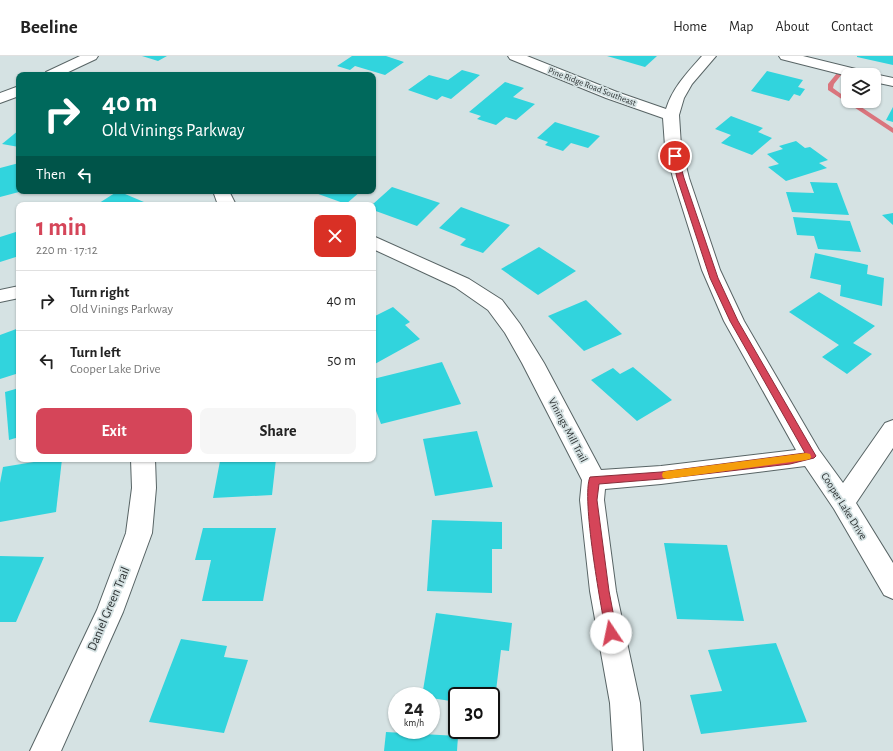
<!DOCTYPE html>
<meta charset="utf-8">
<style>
:root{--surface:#fff;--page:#f6f6f6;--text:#222;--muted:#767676;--line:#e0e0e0;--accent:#d54559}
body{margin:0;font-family:"Alegreya Sans",sans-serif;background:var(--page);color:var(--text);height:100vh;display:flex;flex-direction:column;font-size:15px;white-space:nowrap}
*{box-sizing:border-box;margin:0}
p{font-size:13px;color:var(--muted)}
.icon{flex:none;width:22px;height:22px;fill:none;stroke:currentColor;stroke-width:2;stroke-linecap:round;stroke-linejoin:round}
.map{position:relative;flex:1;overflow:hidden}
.panel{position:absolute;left:16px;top:146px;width:360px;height:260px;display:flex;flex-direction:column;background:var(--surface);border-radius:8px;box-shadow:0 1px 3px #0004}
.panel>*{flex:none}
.banner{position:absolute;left:16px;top:16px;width:360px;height:122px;border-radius:8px;box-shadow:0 1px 3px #0004;background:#00695c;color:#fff;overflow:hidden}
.buttons{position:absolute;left:841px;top:12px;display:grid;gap:8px}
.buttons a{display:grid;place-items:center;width:40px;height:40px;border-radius:8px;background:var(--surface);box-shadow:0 1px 3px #0004;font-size:20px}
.speed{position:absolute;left:388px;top:631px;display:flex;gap:8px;font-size:20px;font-weight:700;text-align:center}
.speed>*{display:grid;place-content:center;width:52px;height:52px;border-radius:50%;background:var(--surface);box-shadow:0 1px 3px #0004;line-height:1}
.speed small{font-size:10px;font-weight:400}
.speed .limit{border:2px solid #111;border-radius:6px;background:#fff;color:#111}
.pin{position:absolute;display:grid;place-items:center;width:34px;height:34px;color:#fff;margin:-17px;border:2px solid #fff;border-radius:50%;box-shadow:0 1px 4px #0007}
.me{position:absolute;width:44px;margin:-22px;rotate:349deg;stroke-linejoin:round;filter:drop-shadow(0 0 3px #0008)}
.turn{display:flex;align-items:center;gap:14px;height:84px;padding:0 20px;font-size:18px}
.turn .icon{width:52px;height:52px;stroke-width:2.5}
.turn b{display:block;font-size:28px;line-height:34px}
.then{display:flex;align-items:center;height:38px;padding:0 20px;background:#0003;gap:8px;font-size:15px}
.round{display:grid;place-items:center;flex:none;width:42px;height:42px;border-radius:8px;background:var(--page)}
.summary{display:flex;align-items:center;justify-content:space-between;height:68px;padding:0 20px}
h1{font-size:24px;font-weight:700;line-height:30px;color:var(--accent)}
.button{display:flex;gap:8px;margin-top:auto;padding:8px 20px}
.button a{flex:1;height:46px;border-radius:8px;background:var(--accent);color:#fff;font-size:16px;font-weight:700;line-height:46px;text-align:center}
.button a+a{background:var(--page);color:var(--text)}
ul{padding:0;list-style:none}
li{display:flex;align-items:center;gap:12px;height:60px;padding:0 20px;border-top:1px solid var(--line)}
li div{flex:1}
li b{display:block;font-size:15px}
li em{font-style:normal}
header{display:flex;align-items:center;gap:24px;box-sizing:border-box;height:56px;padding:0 20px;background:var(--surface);border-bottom:1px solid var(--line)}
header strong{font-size:19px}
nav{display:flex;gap:22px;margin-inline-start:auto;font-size:14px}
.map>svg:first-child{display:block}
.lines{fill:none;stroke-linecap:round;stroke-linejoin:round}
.stream{fill:#da757d;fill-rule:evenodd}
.building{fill:#31d4dd}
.minor-casing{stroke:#586465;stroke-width:2}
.minor{fill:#fff;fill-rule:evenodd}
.route{fill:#d54559;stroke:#8a2d3a}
.slow{fill:#f59e0b}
.labels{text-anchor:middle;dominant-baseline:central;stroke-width:3.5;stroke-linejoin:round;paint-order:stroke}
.far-street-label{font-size:9px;fill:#2f3435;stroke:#d5e2e3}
.street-label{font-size:11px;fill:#2f3435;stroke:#d5e2e3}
.near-street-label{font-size:13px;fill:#2f3435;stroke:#d5e2e3}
</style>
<header>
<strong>Beeline</strong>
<nav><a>Home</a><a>Map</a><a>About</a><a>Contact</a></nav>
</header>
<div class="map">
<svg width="893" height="695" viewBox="0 0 893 695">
<rect width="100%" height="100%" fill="#d5e2e3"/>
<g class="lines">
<!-- stream -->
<path class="stream" d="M837,17L842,18L834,28L833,32L848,43V45H852L893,72V77L828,34V28Z"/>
</g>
<!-- building -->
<g class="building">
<path d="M142,0H167L158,5Z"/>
<path d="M352,0H386L404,6L385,19L355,10L350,14L337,10Z"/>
<path d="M607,0H657L645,11Z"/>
<path d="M857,0H893V9L857,1Z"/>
<path d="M462,14L480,19L451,43L442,40L437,44L408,34L429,19L448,24Z"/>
<path d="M767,15L803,24L798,31L805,33L800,40L794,38L789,45L751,35Z"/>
<path d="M505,26L524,32L513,41L535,48L516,64L506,61L496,69L477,63L481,60L469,56Z"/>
<path d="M893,51V66L886,64Z"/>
<path d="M731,60L763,72L758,76L772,82L752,99L721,87L731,79L715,73Z"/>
<path d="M555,66L600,80L588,92L571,87L563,95L545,89L548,86L537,82Z"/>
<path d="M19,74V91L2,88Z"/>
<path d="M796,85L805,92L810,91L828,104L819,107L827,112L786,125L768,111L779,108L767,98L783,93L779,90Z"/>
<path d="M19,107V136L0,141V112Z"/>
<path d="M810,126L837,127L849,159L792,156L786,136L814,137Z"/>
<path d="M392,131L440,147L417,170L373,154V148Z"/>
<path d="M118,135L151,149H96Z"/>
<path d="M310,135H361L346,148Z"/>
<path d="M461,151L510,169L483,197L460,189L466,183L439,172Z"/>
<path d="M893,157V169L882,159Z"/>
<path d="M793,161L850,165L861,196L818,193L814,180L797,179Z"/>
<path d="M19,175V200L0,206V181Z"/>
<path d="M539,191L576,215L538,239L501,213Z"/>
<path d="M815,197L868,209L867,218L884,222L882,250L840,240L841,229L810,222Z"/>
<path d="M819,236L875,270L853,287L872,298L847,318L822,301L839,289L789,256Z"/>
<path d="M586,244L622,278L584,295L548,260Z"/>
<path d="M393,251L410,266L405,269L420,283L373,309V261Z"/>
<path d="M19,272V317L0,323V279Z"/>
<path d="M442,306L461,348L381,368L373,347V323Z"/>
<path d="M633,311L672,344L637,365L591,324L613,312L620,318Z"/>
<path d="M19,332V381L9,384L5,336Z"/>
<path d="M477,375L493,431L435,440L423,383Z"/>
<path d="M52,403H62L56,456L0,466V427L3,411Z"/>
<path d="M206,403H276L272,439L213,442L220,405H206Z"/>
<path d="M432,464L502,466V493H492V537L427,535Z"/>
<path d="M203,472H276L263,545H202L211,504H195Z"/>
<path d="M664,487L727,489L744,565L677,563Z"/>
<path d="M0,500L44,501L16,566H0Z"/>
<path d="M436,557L512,567L509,595L501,594L494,651L491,650V640H457V646L431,642V640H422Z"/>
<path d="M181,583L227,590L224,601L248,604L224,677L149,666Z"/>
<path d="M776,587L807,666L701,678L690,639L722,635L708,594Z"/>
<path d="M386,676L458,680L457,695H384Z"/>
</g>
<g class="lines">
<!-- minor casing -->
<g class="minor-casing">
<g id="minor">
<path d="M80,0H98L96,3L62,19H44L46,16Z"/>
<path d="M508,0H527L617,36L666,53C673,31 687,17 702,0H716L692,28L684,42L679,59L681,90L689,122L720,214L744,265L819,394L843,427L885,367L893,364V392L856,447L893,507V543L884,539L834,453L805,410L661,428L605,433L604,444L616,535L640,647L643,695H613L610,647L590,535L580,444L582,424L522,307L505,277L488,254L455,231L373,193V180L469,223L502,244L520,268L544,307L601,414L661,410L796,394L724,265L702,214L673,122L665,90L663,62L606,42L510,3Z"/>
<path d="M779,0H803L868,16L870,19L874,18L893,22V30L874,26V19L848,20L781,3Z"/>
<path d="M19,30V40L0,47V37Z"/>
<path d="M213,135H229L236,149H218Z"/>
<path d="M19,230V242L0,246V234Z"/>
<path d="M131,403H155L156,432L152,477L123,556L61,695H30L97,554L126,477L132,432Z"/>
</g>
</g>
<!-- minor -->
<use href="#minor" class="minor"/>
</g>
<!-- route -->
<path class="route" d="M673,98L678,100L684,122L718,222L738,265L816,400L814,402L790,408L661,423L599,428L597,444L609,535L617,577L615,581L611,582L607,581L606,577C601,551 581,441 590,421L661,416L805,397L730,265L710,222L677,122L672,100Z"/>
<!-- slow -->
<path class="slow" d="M806,397L810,398L811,401L810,403L806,404L667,423L663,422L662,419L663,416L667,415Z"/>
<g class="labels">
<!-- far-street labels -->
<g class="far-street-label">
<text transform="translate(592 31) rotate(21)">Pine Ridge Road Southeast</text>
</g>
<!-- street labels -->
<g class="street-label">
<text transform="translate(568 374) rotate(62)">Vinings Mill Trail</text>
<text transform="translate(844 450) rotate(58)">Cooper Lake Drive</text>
</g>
<!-- near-street labels -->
<g class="near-street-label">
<text transform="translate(109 553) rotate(-67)">Daniel Green Trail</text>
</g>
</g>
</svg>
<div class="buttons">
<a><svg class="icon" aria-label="layers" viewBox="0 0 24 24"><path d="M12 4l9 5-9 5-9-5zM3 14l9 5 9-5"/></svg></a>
</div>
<div class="speed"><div>24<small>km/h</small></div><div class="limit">30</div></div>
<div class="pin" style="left:675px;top:100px;background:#d93025"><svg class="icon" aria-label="arrive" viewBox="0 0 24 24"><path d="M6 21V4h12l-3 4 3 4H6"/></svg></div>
<svg class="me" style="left:611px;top:577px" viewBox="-20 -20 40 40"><circle r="19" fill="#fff"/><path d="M0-13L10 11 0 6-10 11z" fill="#d54559"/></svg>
<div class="banner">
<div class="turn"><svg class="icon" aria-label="right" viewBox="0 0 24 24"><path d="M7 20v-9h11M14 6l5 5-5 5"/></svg><div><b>40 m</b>Old Vinings Parkway</div></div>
<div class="then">Then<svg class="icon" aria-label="left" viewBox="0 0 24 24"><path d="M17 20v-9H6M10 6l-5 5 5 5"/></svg></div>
</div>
<section class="panel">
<div class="summary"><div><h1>1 min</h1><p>220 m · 17:12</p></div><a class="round" style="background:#d93025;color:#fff"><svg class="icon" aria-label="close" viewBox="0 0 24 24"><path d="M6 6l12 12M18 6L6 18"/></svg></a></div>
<ul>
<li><svg class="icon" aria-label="right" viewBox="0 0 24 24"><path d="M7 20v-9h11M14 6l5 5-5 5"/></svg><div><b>Turn right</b><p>Old Vinings Parkway</p></div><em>40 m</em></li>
<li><svg class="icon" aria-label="left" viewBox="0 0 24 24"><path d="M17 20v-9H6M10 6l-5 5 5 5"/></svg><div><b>Turn left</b><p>Cooper Lake Drive</p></div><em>50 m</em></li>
</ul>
<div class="button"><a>Exit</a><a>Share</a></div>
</section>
</div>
